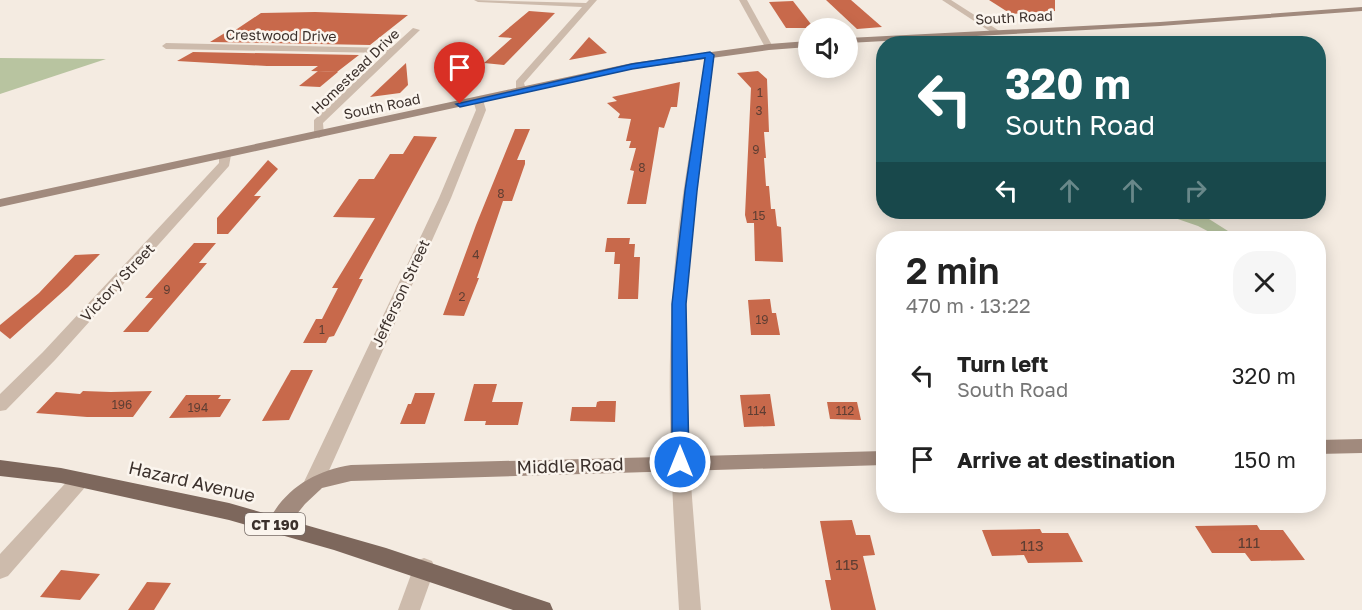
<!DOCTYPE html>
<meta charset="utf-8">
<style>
:root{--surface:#fff;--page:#f6f6f6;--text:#222;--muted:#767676}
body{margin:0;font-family:"Golos Text",sans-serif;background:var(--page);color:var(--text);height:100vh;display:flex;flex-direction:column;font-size:22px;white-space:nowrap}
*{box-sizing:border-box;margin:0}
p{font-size:20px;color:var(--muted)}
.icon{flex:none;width:33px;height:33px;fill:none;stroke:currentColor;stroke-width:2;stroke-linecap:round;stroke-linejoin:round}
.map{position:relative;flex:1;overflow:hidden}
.drawer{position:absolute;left:876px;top:231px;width:450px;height:282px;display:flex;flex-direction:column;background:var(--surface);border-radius:24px;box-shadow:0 3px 15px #0003}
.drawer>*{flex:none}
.hud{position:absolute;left:876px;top:36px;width:450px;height:183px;border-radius:24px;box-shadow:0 3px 15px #0003;background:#1f5a5e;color:#fff;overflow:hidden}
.buttons{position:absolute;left:798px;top:18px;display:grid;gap:12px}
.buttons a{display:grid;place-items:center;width:60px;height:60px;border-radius:50%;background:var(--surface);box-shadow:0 3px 15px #0003;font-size:30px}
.pin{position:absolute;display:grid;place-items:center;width:51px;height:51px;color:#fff;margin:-62px -26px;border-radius:50% 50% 50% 0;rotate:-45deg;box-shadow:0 0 6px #0007}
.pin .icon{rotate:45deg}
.me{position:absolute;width:66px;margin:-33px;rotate:0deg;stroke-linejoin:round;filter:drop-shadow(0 0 4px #0008)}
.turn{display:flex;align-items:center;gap:21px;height:126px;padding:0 30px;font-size:27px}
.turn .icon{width:78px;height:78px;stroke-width:2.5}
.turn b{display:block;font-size:42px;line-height:51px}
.lanes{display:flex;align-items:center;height:57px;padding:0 30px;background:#0003;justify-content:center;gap:30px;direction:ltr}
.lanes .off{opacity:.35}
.round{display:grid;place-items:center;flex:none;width:63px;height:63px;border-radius:24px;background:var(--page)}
.head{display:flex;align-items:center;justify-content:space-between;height:102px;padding:0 30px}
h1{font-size:36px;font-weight:600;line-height:45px}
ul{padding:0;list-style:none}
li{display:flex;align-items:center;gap:18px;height:84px;padding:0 30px}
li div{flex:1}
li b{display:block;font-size:22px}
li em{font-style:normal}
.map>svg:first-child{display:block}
.green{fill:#b8c4a0}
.building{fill:#c8694b}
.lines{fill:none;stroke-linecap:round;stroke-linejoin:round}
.street{fill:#cdbbac;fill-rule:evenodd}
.secondary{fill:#a18a7d;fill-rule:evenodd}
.primary{fill:#7d675c;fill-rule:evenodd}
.route{fill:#1a73e8;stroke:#114b97;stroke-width:1.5}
.labels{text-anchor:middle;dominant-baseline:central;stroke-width:5;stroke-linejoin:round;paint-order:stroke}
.number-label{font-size:12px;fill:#5e3e33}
.far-street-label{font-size:14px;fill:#3b302b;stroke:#fbf5ee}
.shield{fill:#fbf5ee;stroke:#756b66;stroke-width:1.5}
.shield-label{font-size:14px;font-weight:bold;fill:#3b302b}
.street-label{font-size:15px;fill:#3b302b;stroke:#fbf5ee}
.near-number-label{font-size:15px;fill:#5e3e33}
.near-street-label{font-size:18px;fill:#3b302b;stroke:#fbf5ee}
</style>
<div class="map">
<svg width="1362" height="610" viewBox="0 0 1362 610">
<rect width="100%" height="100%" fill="#f4ebe1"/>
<!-- green -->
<g class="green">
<path d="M0,58L106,59L0,94Z"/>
<path d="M1170,212H1198L1228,231L1215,235L1198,226L1169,216Z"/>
</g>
<!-- building -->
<g class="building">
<path d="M826,0H851L882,27L857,29Z"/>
<path d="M989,0H1055V11L1011,14Z"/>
<path d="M793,1L814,28H786L769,2Z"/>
<path d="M529,11L555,13L504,65L484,63L512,38L498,37Z"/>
<path d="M315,12L408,15L370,45L210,42L228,31H234L261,13Z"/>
<path d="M589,37L607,53L569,60Z"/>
<path d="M193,52L359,55L337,72L311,71L318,66H267L177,61Z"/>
<path d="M406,63L408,85L400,93L370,97Z"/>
<path d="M318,71L338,72L320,87L299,86Z"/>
<path d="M758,71L767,79L769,132H764L766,158H764L766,186H769L771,209H775L777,226L781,227L783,262L755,261L754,223H747L745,215L751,88L737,73Z"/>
<path d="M680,82L677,107H671L664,128L659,127L646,204H627L634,171L630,170L636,148H629L631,141H626L631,119L618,118L620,114L607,103L617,101L612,97Z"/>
<path d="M515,129H530L517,160H525V164L512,201H503L477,278H479L464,316L443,315L476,225Z"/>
<path d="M414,136L437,137L359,279H363L334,336L329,337L326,343H303L316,319H322L338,288H332L375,218L333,217L359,179H374L390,154H403Z"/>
<path d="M268,160L278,169L254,196H261L228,234H217V218Z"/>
<path d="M607,238H630L629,244H635L634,257H640L638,299H618L620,264H614L615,252H605Z"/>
<path d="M194,243H216L199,263H207L148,332H123L153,298H145Z"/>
<path d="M96,254H100L68,287L10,339L0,331V325L39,293L75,255Z"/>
<path d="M770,299L772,313H776L780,335H751L748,300Z"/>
<path d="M291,370H313L289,420L262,421Z"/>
<path d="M474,384H497L492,402H523L518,425H485L486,421H464Z"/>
<path d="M83,391L111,392L152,391L133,417H87L36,413L56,392L80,394Z"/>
<path d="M415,393H435L425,424H400L408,404H411Z"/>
<path d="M770,394L775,426L744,427L740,395Z"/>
<path d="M186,395H221L218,399H231L220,417L169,418Z"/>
<path d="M600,401H616L615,422L570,421L572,407H596L597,402Z"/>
<path d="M827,402H857L861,420L830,419Z"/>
<path d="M852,520L856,535H870L875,555L863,556L876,610H831L825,580H831L820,521Z"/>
<path d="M1257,525L1260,530H1283L1305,560L1251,561L1245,553H1212L1195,526Z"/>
<path d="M1040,529L1042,533H1068L1083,562L1028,563L1024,555L992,556L982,530Z"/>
<path d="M61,570L100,574L80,600L40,597Z"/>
<path d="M147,582L171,583L154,610H128Z"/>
</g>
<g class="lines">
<!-- street -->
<g class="street">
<path d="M474,0L586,3L589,0H597L524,83L526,90L521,93L516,90V81L582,7L478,2Z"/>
<path d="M739,0H747L773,47L772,49L765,47Z"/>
<path d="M942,0H951L1001,32L994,34Z"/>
<path d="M413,28L420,30L323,123L324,135L319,138L314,135V120L386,53L166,49L162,46L166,43L391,48Z"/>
<path d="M710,52L714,55C704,127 692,200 688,273C681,385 692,498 701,610H679C673,508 666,406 672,304C676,220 692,138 706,55Z"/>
<path d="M478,97L483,100L486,110L451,198L323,484L320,490L313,492L306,490L303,484L439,198L476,110L473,100Z"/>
<path d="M225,152L231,155L229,166L55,360L6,410L0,411V394L43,352L219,163V155Z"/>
<path d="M80,472L87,475L90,480L87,485L8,576L0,579V554L73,475Z"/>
<path d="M424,558L432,561L435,568L420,610H398L416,561Z"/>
</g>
<!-- secondary -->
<g class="secondary">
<path d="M1362,7V11L1160,26L848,43V38L1160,22Z"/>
<path d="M808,41V47L769,50L632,69L0,207V199L632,63L769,44Z"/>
<path d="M1362,439V453L1318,454V440Z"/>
<path d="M884,451V465L351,481L322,488L305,504L284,530L277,533L270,530L267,524C284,489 314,471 351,465Z"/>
</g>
<!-- primary -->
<path class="primary" d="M0,460L61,468L229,503L386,548L550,603L553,610H513L334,550L229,520L61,483L0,476Z"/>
</g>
<!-- route -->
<path class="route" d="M710,52L714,55L697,191L686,304L689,462L686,467L680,469L674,467L672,462V304L685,191L705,58L632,69L460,107L456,104L632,64Z"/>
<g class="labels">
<!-- number labels -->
<g class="number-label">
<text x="760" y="92">1</text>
<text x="759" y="110">3</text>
<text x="756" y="149">9</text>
<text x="642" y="167">8</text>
<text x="501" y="193">8</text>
<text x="759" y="215">15</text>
<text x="476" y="254">4</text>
<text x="167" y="289">9</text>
<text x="462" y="296">2</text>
<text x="762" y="319">19</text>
<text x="322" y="329">1</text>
<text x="122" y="404">196</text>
<text x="198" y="407">194</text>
<text x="757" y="410">114</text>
<text x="845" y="410">112</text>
</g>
<!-- far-street labels -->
<g class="far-street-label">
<text transform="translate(1014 17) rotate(-3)">South Road</text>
<text transform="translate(281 35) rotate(1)">Crestwood Drive</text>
<text transform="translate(355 71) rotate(-44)">Homestead Drive</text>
<text transform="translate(382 106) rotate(-12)">South Road</text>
</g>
<!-- shield labels -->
<rect class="shield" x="245" y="513" width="60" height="22" rx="4.5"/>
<g class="shield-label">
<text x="275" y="524">CT 190</text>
</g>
<!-- street labels -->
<g class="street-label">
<text transform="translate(117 282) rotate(-47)">Victory Street</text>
<text transform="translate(400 293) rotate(-65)">Jefferson Street</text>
</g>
<!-- near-number labels -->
<g class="near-number-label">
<text x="1249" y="542">111</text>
<text x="1032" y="545">113</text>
<text x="847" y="564">115</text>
</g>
<!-- near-street labels -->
<g class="near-street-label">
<text transform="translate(570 465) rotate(-2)">Middle Road</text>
<text transform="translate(192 481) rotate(13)">Hazard Avenue</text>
</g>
</g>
</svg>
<div class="buttons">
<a><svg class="icon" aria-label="sound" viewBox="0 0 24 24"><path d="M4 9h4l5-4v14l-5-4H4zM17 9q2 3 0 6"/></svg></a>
</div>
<div class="pin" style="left:460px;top:104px;background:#d93025"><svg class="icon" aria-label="arrive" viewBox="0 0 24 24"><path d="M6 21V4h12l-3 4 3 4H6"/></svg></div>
<svg class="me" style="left:680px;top:462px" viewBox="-20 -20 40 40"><circle r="17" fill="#1a73e8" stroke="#fff" stroke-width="3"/><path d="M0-11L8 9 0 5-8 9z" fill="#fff"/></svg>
<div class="hud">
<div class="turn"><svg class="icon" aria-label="left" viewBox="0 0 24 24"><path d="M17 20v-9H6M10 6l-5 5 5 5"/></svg><div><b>320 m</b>South Road</div></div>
<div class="lanes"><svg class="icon" aria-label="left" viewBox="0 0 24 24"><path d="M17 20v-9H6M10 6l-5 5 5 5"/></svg><svg class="icon off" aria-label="ahead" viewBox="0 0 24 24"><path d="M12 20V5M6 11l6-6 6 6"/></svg><svg class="icon off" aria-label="ahead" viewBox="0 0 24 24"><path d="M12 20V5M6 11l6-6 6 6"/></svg><svg class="icon off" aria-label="right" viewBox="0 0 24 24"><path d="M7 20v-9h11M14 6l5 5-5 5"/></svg></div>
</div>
<section class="drawer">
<div class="head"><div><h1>2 min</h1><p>470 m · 13:22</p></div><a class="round"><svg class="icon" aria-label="close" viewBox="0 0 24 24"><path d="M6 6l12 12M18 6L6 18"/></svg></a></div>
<ul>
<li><svg class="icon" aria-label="left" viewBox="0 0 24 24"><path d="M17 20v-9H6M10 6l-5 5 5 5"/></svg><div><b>Turn left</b><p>South Road</p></div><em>320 m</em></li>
<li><svg class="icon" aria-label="arrive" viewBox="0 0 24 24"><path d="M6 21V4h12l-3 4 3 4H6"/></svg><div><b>Arrive at destination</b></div><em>150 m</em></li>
</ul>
</section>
</div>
